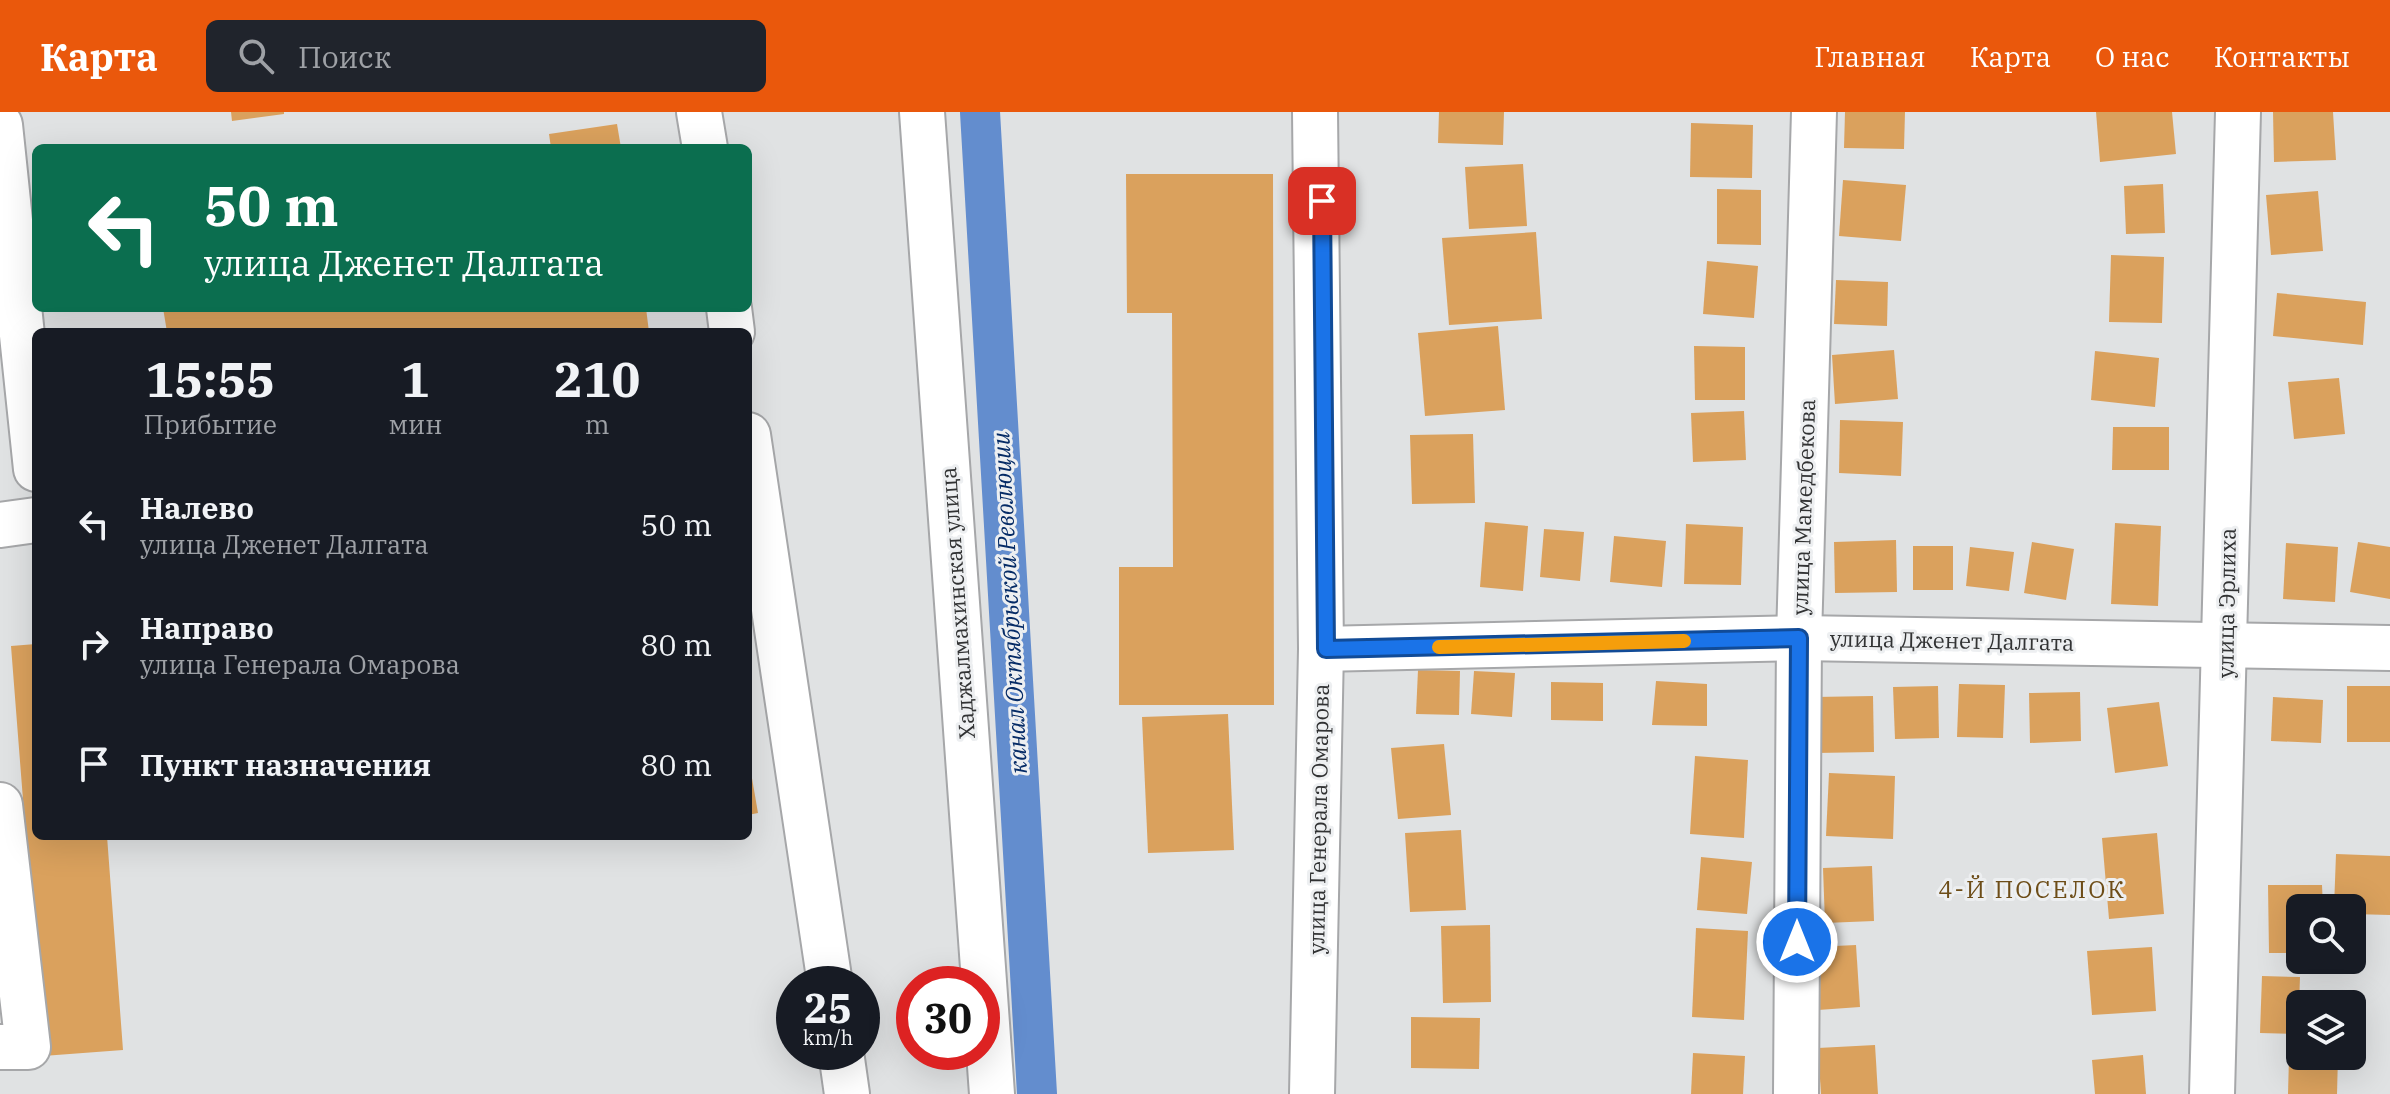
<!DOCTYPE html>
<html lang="ru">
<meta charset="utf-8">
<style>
:root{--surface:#171b24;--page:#20242c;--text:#f1f3f6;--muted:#9ea1a6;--accent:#ea580c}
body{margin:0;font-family:"IBM Plex Serif",serif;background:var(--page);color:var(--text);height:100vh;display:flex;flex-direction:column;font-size:30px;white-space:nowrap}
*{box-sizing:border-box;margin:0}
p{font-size:26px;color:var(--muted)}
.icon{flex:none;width:44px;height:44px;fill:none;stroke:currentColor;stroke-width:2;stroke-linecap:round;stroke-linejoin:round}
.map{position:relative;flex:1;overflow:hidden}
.drawer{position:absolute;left:32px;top:216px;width:720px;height:512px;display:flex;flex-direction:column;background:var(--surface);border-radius:12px;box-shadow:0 8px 32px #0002}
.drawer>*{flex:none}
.top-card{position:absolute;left:32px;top:32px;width:720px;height:168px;border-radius:12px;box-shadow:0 8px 32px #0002;background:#0b6e4f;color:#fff;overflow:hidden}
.fabs{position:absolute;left:2286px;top:782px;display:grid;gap:16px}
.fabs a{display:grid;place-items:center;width:80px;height:80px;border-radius:12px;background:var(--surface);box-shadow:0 8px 32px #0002;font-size:40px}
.speed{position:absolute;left:776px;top:854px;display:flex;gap:16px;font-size:40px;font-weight:700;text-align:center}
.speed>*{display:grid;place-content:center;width:104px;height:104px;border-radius:50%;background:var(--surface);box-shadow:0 8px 32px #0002;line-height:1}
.speed small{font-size:20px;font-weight:400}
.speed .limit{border:12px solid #d22;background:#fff;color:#111}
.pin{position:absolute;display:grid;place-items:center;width:68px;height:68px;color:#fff;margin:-34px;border-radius:16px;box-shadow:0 4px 12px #0006}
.me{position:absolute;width:88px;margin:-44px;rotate:0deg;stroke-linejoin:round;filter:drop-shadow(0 0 6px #0008)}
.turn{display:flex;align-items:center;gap:28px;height:168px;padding:0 40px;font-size:36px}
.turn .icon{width:104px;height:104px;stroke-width:2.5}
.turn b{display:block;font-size:56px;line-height:68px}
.eta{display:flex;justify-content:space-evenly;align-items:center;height:136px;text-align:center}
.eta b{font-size:48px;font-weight:700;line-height:56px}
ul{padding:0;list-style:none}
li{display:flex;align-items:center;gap:24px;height:120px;padding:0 40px}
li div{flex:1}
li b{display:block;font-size:30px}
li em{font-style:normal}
header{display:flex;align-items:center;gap:48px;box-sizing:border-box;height:112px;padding:0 40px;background:var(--accent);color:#fff}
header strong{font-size:38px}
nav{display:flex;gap:44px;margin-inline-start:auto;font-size:28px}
.search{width:560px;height:72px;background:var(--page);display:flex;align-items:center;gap:20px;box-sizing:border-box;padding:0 28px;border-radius:12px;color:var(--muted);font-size:30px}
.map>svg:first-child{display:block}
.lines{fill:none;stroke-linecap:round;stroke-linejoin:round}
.canal{stroke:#638dce;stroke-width:40}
.building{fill:#daa15d}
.minor-casing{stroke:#a6a7a9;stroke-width:48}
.major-casing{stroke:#a6a7a9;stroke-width:48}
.minor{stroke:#fff;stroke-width:44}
.major{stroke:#fff;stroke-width:44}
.route-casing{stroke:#114b97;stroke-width:20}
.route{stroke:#1a73e8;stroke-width:14}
.slow{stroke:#f59e0b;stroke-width:14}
.labels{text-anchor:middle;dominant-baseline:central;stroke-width:6;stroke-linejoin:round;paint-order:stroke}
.street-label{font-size:22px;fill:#313233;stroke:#edeff1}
.water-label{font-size:24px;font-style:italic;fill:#052b66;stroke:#edeff1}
.neighbourhood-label{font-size:24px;letter-spacing:2px;fill:#6d4d18;stroke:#edeff1}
</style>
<header>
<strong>Карта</strong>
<div class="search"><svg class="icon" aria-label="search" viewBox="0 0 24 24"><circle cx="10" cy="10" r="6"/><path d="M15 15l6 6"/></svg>Поиск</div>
<nav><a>Главная</a><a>Карта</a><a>О нас</a><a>Контакты</a></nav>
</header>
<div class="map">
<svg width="2390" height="982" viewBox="0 0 2390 982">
<rect width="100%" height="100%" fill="#e0e2e3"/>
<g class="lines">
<!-- canal -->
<path class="canal" d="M980,0L1037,982"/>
</g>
<!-- building -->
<g class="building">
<path d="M231,0H284V2L232,9Z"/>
<path d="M1439,0H1504L1503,33L1438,31Z"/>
<path d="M1845,0H1905L1904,37L1844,36Z"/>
<path d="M2096,0H2172L2176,42L2100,50Z"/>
<path d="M2273,0H2333L2336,48L2274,50Z"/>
<path d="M1691,11L1753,13L1752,66L1690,65Z"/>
<path d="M617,12L621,36H551L549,22Z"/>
<path d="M1523,52L1527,114L1469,117L1465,55Z"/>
<path d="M1126,62H1273L1274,593H1119V455H1173L1172,201H1127Z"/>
<path d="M1843,68L1906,73L1901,129L1839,124Z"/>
<path d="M2163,72L2165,121L2126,122L2124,74Z"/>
<path d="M1717,77L1761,78V133L1717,132Z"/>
<path d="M2318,79L2323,139L2271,143L2266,83Z"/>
<path d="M1536,120L1542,207L1449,213L1442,126Z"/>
<path d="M2111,143L2164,145L2162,211L2109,210Z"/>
<path d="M1707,149L1758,154L1754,206L1703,202Z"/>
<path d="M1836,168L1888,170L1887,214L1834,212Z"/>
<path d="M2277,181L2366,190L2363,233L2273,224Z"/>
<path d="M163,196H646L649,220H167Z"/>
<path d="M1498,214L1505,298L1425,304L1418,221Z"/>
<path d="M1694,234L1745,235V288H1695Z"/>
<path d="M1894,238L1898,287L1835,292L1832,243Z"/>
<path d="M2095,239L2159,246L2155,295L2091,288Z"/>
<path d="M2339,266L2345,322L2294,327L2288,270Z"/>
<path d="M1744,299L1746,348L1693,350L1691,301Z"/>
<path d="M1840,308L1903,310L1901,364L1839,361Z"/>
<path d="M2113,315H2169V358H2112Z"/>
<path d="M1473,322L1475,391L1412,392L1410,323Z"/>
<path d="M1485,410L1528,414L1523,479L1480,475Z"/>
<path d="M2115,411L2161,414L2158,494L2111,492Z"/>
<path d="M1686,412L1743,415L1741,473L1684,472Z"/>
<path d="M1544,417L1584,420L1580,469L1540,465Z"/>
<path d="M1614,424L1666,429L1662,475L1610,470Z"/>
<path d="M1896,428L1897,480L1835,481L1834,430Z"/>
<path d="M2032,430L2074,437L2066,488L2024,481Z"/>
<path d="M2358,430L2390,435V487L2350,480Z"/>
<path d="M2286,431L2338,435L2335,490L2283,487Z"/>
<rect x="1913" y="434" width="40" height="44"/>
<path d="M1970,435L2014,440L2009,479L1966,474Z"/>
<path d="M36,532V724H107L123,938L43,944L11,534Z"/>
<path d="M1418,558L1460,559L1459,603L1416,602Z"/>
<path d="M1474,559L1515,561L1512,605L1471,602Z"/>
<path d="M1656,569L1707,572V614L1652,613Z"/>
<path d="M1551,570L1603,571V609L1551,608Z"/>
<path d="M1959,572L2005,573L2003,626L1957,625Z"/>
<path d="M1938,574L1939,626L1895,627L1893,575Z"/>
<rect x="2347" y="574" width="43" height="56"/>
<path d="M2080,580L2081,629L2030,631L2029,581Z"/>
<path d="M1873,584L1874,640L1816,641L1815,585Z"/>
<path d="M2273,585L2323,588L2321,631L2271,629Z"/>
<path d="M2159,590L2168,654L2115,661L2107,596Z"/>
<path d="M1228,602L1234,738L1148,741L1142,605Z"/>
<path d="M1444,632L1451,703L1398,707L1391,636Z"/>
<path d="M748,643L758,701L748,703Z"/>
<path d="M1695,644L1748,648L1744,726L1690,722Z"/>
<path d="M1829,661L1895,664L1893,727L1826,724Z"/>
<path d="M1461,718L1466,798L1410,800L1405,721Z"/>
<path d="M2157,721L2164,802L2109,807L2102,726Z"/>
<path d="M2336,742L2390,744V803L2352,802V796H2334Z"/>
<path d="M1701,745L1752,750L1747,802L1697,798Z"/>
<path d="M1872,754L1874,809L1825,811L1823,756Z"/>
<path d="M2268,773H2322L2323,796H2300V841H2269Z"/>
<path d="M1490,813L1491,890L1443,891L1441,814Z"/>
<path d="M1696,816L1748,819L1744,908L1692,905Z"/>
<path d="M1856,833L1860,895L1818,898L1814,835Z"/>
<path d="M2152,835L2156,899L2092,903L2087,839Z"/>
<path d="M2262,864L2300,865L2298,922L2260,921Z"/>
<path d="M1411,905L1480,906L1479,957L1411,956Z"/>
<path d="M1875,933L1878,982H1821L1818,936Z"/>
<path d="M1693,941L1745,944L1743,982H1691Z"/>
<path d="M2300,942L2338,944L2337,982H2288L2289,945Z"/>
<path d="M2143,943L2146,982H2095L2092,948Z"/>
</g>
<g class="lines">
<!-- minor casing -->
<g class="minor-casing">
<g id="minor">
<path d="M699,0L705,36"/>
<path d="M922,0L992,982"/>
<path d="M0,13L36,357"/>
<path d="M729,196L732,220"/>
<path d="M748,323L830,872"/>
<path d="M0,413L36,408"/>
<path d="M1321,537L1799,526L2390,536"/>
<path d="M0,693L28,935H0"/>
<path d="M841,940L847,982"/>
<path d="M1796,982L1799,526L1814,0"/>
<path d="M2212,982L2238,0"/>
</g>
</g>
<!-- major casing -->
<g class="major-casing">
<path id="major" d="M1312,982L1321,537L1315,0"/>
</g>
<!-- minor -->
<use href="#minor" class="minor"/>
<!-- major -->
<use href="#major" class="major"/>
</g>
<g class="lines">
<!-- route casing -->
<g class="route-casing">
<path id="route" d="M1322,89L1326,537L1799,526L1797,830"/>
</g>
<!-- route -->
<use href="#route" class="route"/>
<!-- slow -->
<path class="slow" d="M1439,535L1684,529"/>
</g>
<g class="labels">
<!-- street labels -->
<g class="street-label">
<text transform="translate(1803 395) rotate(-88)">улица Мамедбекова</text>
<text transform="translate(957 491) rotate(-94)">Хаджалмахинская улица</text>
<text transform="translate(2226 491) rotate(-89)">улица Эрлиха</text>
<text transform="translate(1952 528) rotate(1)">улица Дженет Далгата</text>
<text transform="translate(1318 707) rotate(-89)">улица Генерала Омарова</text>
</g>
<!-- water labels -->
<g class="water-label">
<text transform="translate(1009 491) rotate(-93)">канал Октябрьской Революции</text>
</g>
<!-- neighbourhood labels -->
<g class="neighbourhood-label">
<text x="2032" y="777">4-Й ПОСЕЛОК</text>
</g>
</g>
</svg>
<div class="fabs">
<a><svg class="icon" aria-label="search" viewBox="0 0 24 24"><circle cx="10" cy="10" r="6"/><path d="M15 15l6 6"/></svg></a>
<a><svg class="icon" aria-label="layers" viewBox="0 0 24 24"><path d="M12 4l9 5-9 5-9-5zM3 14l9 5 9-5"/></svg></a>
</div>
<div class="speed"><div>25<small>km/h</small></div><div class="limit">30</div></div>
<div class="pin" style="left:1322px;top:89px;background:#d93025"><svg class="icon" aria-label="arrive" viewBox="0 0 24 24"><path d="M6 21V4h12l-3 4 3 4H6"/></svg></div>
<svg class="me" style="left:1797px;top:830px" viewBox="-20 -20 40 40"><circle r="17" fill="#1a73e8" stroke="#fff" stroke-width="3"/><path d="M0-11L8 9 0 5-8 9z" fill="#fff"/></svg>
<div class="top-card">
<div class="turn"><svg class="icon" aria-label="left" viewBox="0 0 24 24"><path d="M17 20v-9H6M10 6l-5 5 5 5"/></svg><div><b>50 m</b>улица Дженет Далгата</div></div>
</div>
<section class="drawer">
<div class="eta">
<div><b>15:55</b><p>Прибытие</p></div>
<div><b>1</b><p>мин</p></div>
<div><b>210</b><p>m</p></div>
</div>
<ul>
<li><svg class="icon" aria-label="left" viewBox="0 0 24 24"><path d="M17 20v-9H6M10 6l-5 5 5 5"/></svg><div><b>Налево</b><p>улица Дженет Далгата</p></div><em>50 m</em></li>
<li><svg class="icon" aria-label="right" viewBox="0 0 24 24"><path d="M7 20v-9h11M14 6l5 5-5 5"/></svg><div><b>Направо</b><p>улица Генерала Омарова</p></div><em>80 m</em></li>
<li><svg class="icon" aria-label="arrive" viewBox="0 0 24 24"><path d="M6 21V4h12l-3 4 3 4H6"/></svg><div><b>Пункт назначения</b></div><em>80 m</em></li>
</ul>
</section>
</div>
